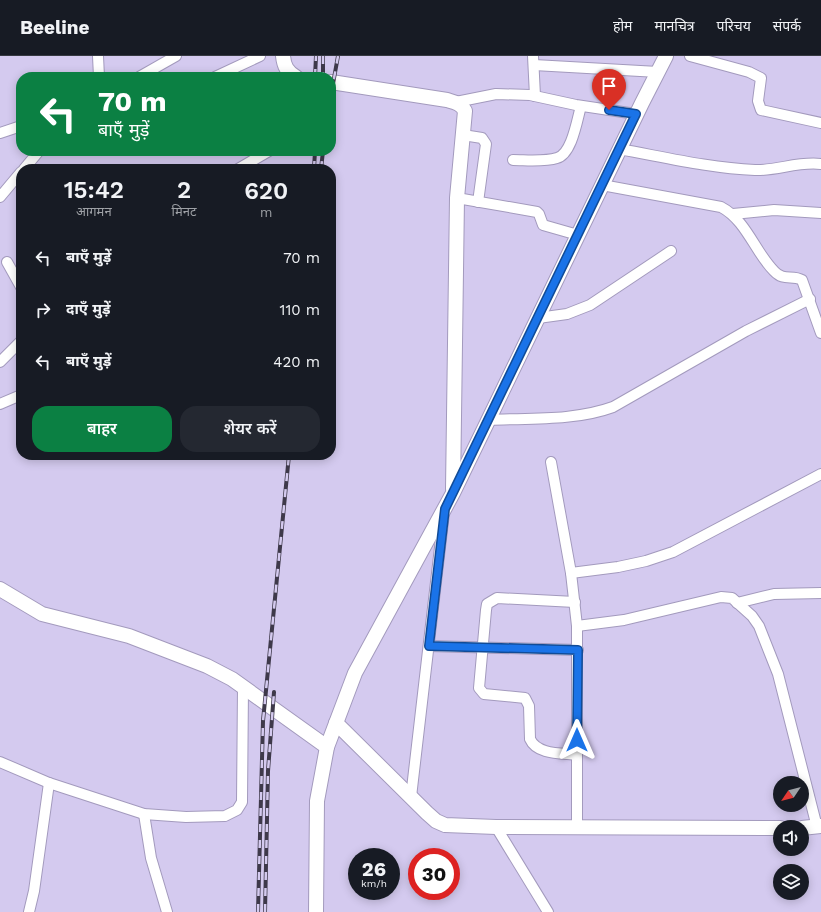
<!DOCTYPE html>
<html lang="hi">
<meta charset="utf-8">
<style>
:root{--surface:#171b24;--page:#242831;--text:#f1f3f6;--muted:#9ea1a6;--line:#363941;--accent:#0b8043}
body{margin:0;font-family:"Work Sans","Noto Sans Devanagari",sans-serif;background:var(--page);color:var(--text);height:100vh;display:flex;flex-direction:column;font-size:15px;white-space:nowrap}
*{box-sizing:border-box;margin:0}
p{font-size:13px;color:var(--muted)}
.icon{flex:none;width:22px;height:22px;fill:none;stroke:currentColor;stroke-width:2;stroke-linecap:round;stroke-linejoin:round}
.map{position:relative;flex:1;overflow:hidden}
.side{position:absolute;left:16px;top:108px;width:320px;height:296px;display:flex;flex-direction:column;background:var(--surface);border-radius:16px;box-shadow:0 2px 10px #0003}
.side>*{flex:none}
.banner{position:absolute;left:16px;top:16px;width:320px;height:84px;border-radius:16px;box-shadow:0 2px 10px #0003;background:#0b8043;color:#fff;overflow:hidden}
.needle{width:26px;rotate:235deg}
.tools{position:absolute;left:773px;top:720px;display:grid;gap:8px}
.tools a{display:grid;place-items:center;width:36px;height:36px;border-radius:50%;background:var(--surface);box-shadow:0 2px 10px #0003;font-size:20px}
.speed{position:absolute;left:348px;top:792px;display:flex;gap:8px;font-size:20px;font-weight:700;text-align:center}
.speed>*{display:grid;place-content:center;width:52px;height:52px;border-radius:50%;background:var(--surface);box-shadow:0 2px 10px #0003;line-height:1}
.speed small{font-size:10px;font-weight:400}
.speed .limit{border:6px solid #d22;background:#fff;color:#111}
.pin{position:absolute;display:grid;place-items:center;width:34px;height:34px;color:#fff;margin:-41px -17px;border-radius:50% 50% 50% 0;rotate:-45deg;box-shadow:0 0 4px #0007}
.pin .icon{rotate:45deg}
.me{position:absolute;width:44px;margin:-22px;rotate:0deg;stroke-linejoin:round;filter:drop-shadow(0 0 3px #0008)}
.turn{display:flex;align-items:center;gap:14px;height:84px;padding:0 16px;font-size:18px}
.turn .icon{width:52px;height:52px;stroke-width:2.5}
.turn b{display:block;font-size:28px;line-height:34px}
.eta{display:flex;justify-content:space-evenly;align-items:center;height:68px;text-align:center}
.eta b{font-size:24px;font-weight:600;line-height:28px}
.cta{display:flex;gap:8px;margin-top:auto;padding:8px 16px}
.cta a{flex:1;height:46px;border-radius:16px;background:var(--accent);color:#fff;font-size:16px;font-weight:600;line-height:46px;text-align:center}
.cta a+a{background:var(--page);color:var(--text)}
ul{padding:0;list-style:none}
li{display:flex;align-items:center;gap:12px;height:52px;padding:0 16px}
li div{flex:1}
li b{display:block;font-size:15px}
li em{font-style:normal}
header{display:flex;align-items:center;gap:24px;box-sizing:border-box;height:56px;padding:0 20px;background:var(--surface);border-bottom:1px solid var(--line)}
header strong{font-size:19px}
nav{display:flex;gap:22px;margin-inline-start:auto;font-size:14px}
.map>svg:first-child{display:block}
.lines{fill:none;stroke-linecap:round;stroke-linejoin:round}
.street-casing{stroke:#a39abd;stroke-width:12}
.secondary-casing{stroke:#a39abd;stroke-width:16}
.street{stroke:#fff;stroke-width:10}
.secondary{stroke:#fff;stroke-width:14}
.rail-casing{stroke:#3e394a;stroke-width:4}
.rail{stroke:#d4caef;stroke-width:2.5;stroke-dasharray:8;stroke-linecap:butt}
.route-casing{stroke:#114b97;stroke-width:10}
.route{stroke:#1a73e8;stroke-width:7}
</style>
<header>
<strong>Beeline</strong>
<nav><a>होम</a><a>मानचित्र</a><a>परिचय</a><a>संपर्क</a></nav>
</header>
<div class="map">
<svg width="821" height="856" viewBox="0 0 821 856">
<rect width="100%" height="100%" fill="#d4caef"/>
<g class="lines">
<!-- street casing -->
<g class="street-casing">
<g id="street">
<path d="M98,0L99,21"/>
<path d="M533,0L535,40"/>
<path d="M690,0L749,16L761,22L758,45L761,54L821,67"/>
<path d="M534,9L658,16"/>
<path d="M139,21L176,0"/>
<path d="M215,21L260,0"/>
<path d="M456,46L496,38L530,39L576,49L636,58"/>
<path d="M0,77L21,70"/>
<path d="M463,79L482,82L486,88L478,146"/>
<path d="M619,93C664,101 709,112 755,114C777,115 798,105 821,108"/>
<path d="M513,104C526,104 544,106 557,102C572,98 577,64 581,50"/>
<path d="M24,113L39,95"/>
<path d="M238,113L269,95"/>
<path d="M602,129L721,151C746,164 755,196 774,215C784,226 792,218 802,224L821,277"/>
<path d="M0,141L21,116"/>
<path d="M457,142L537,156L539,158L543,169L578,179"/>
<path d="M733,158L774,154L821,157"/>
<path d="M7,206L21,231"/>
<path d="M538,262L567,258L590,249L671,195"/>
<path d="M0,306L21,285"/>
<path d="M0,348L21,339"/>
<path d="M489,364C529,362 575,365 613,351L746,275L810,243"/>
<path d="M551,406L571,517L577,570V771"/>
<path d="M571,517L618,511L646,505L673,496L821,418"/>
<path d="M575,546L497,542L487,548L486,554L479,632L484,638L525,642L529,650L530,683C537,699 562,697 577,699"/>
<path d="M737,547L774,538L821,537"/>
<path d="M577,570L624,564L721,541L732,542L752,560L759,570L778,618L817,771"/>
<path d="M429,590L578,594"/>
<path d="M0,706L49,727L144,758L186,761L225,760L237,754L242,746L243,631"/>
<path d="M411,741L444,457"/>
<path d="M144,758L151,802L167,856"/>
<path d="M496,771L548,856"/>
<path d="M29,856L34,835L49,727"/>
</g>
</g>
<!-- secondary casing -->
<g class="secondary-casing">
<g id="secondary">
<path d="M283,0C284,10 287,16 296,21"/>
<path d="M331,26L447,44C454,46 461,47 465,55L457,142L453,433"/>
<path d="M0,533L42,558L129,580L207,610L232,623L327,691"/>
<path d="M336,667L427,757L436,765L445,769L496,771L780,772"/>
<path d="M802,772L821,770"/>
<path d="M316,856L317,745L327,691L355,617L453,437L642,47L666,0"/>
</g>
</g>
<!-- street -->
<use href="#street" class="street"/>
<!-- secondary -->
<use href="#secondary" class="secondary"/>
<!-- rail casing -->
<g class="rail-casing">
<g id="rail">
<path d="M323,0V21"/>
<path d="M315,21L316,0"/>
<path d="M331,39L338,0"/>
<path d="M314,113L315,95"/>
<path d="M321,113L323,95"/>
<path d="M258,856L263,665L289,399"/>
<path d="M265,856L268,715L274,636"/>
</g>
</g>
<!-- rail -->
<use href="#rail" class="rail"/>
</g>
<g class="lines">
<!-- route casing -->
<g class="route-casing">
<path id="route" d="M577,684L578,594L429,590L445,453L636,58L609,54"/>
</g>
<!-- route -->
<use href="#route" class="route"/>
</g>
</svg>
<div class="tools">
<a><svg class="needle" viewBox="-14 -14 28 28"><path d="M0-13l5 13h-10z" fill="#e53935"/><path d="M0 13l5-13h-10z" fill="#9ea1a6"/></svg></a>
<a><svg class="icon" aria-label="sound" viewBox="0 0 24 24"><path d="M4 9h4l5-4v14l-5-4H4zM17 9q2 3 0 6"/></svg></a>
<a><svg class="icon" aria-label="layers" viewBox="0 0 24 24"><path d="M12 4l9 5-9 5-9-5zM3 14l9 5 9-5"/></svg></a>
</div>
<div class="speed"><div>26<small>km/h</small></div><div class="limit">30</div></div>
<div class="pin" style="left:609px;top:54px;background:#d93025"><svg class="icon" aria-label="arrive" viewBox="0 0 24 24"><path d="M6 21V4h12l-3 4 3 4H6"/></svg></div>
<svg class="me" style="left:577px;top:684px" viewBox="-20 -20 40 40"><path d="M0-17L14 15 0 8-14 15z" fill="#1a73e8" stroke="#fff" stroke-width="4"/></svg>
<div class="banner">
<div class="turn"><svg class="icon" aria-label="left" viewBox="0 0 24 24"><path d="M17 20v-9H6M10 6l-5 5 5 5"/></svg><div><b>70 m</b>बाएँ मुड़ें</div></div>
</div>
<section class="side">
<div class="eta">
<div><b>15:42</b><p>आगमन</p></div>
<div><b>2</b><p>मिनट</p></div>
<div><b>620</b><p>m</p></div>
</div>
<ul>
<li><svg class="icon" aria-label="left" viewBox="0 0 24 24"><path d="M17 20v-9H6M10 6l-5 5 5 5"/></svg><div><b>बाएँ मुड़ें</b></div><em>70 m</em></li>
<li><svg class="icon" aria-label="right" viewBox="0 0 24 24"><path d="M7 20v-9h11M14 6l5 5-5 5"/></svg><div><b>दाएँ मुड़ें</b></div><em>110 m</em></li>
<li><svg class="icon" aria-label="left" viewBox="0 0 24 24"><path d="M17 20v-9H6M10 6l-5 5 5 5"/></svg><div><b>बाएँ मुड़ें</b></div><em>420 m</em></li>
</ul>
<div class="cta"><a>बाहर</a><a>शेयर करें</a></div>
</section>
</div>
